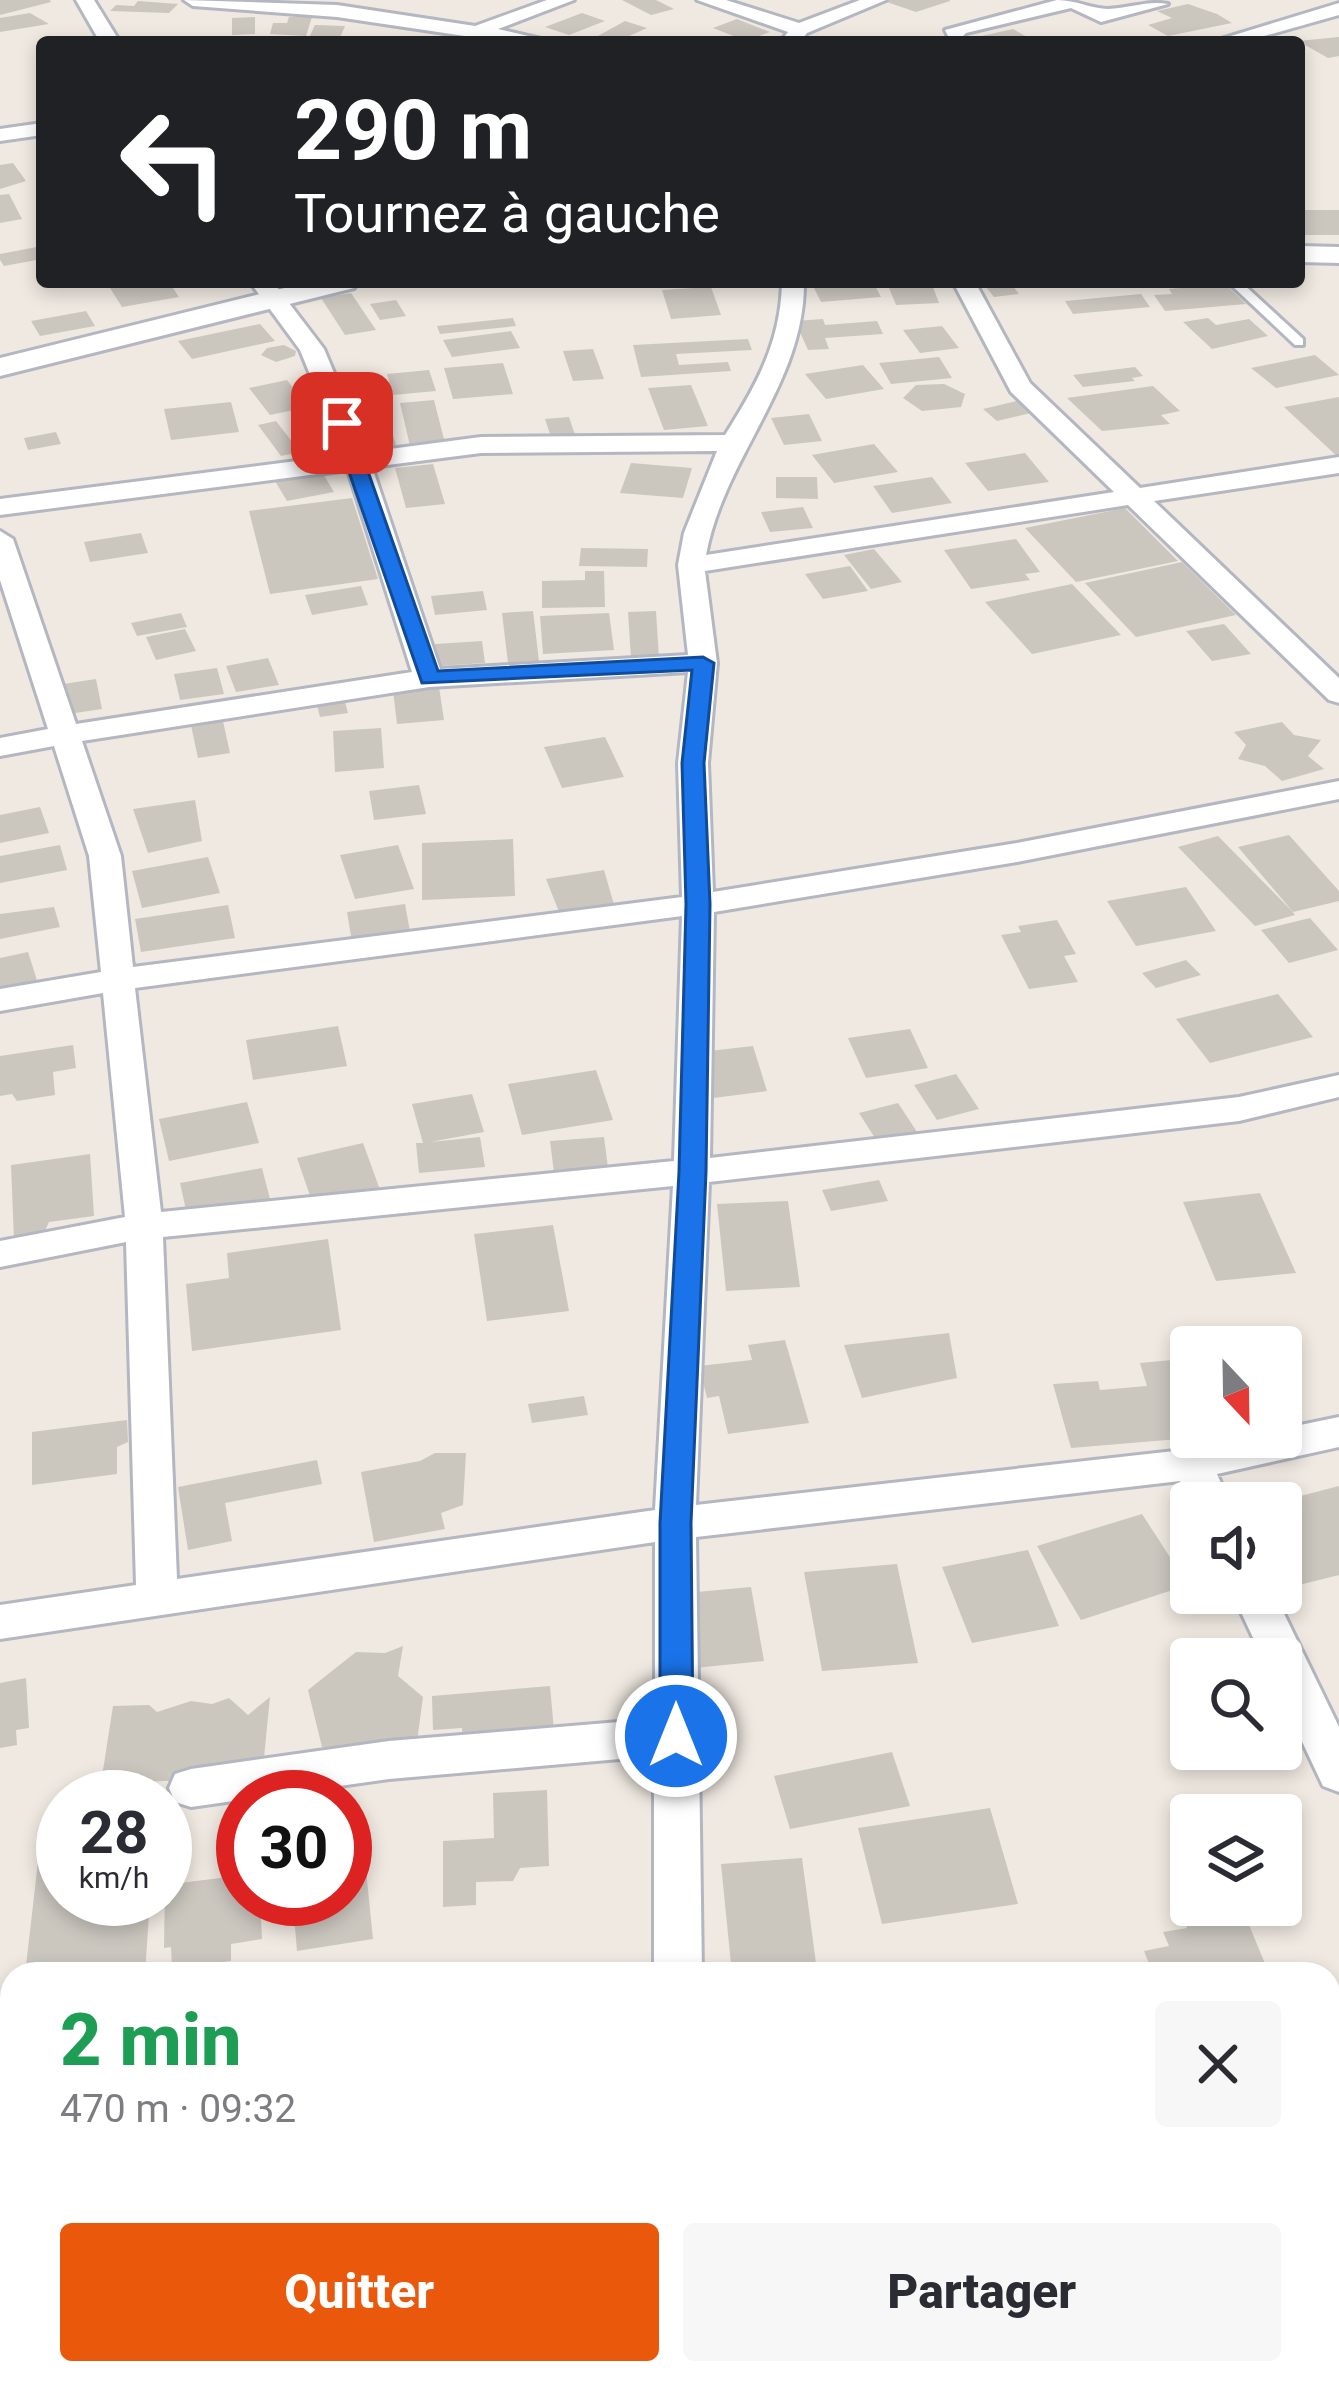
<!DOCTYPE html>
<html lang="fr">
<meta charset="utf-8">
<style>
:root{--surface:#fff;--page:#f7f7f7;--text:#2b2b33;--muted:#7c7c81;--accent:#ea580c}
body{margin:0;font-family:Roboto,sans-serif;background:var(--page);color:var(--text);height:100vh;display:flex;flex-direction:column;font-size:45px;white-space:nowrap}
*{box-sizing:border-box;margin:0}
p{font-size:39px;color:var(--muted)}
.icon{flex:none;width:66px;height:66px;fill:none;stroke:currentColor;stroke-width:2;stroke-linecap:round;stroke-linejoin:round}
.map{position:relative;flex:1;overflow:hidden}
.panel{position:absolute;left:0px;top:1962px;width:1341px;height:423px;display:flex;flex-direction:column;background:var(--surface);border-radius:36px 36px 0 0;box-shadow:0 6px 18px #0003}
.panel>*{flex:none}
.banner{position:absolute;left:36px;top:36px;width:1269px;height:252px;border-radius:12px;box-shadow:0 6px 18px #0003;background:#202124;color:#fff;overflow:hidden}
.needle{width:78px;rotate:158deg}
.fabs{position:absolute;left:1170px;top:1326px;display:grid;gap:24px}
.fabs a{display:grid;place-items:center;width:132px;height:132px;border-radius:12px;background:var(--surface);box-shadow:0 6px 18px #0003;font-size:60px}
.speed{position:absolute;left:36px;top:1770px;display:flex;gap:24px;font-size:60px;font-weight:700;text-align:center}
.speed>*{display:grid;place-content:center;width:156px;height:156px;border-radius:50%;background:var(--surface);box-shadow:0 6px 18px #0003;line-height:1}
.speed small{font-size:30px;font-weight:400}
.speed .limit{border:18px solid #d22;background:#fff;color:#111}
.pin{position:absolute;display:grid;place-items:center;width:102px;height:102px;color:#fff;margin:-51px;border-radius:24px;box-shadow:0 6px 18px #0006}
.me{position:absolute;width:132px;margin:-66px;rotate:0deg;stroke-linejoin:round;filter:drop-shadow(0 0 9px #0008)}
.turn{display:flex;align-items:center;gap:42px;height:252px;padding:0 60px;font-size:54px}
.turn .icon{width:156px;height:156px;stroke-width:2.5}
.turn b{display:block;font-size:84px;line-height:102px}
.round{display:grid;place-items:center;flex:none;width:126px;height:126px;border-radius:12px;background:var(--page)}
.summary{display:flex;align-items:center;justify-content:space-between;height:204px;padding:0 60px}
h1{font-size:72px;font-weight:800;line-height:90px;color:#1e9e55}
.primary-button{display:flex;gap:24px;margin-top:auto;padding:24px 60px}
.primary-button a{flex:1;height:138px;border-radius:12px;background:var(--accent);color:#fff;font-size:48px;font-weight:800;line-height:138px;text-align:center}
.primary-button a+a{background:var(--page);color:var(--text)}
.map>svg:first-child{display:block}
.building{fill:#cbc7bf}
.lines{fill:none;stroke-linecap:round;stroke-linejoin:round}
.service-casing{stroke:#b4b7c1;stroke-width:6}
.minor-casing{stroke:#b4b7c1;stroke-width:6}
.tertiary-casing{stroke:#b4b7c1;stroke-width:6}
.service{fill:#fff;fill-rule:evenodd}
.minor{fill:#fff;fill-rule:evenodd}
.tertiary{fill:#fff;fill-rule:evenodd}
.route{fill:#1a73e8;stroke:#114b97;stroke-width:3}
</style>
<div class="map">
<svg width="1339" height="2383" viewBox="0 0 1339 2383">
<rect width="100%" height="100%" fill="#efe9e1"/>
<!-- building -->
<g class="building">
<path d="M0,0H50L51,2L0,15Z"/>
<path d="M622,0H656L674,9L651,15Z"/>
<path d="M881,0H950V1L916,12Z"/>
<path d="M138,1L178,4L169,13L110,11L116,5L134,6Z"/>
<path d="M1188,4L1217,14L1232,23L1168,36L1148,25L1172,18L1157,11Z"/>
<path d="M30,13L49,24L0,32V18Z"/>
<path d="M582,13L605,21L569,35L545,27Z"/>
<path d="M255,17V34L232,35V18Z"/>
<path d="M289,17H312L306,36L270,34L273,23H287Z"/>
<path d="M737,19L770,32L746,41L713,28Z"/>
<path d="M625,21L647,28L616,42H587Z"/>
<path d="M315,25L345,26L338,42H307Z"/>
<path d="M1013,29L1027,37L1003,42L977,37Z"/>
<path d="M1339,37V56L1328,58L1298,41Z"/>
<path d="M13,163L26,181L0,189V165Z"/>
<path d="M9,194L22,219L0,223V195Z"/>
<path d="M1299,210H1339V235H1303Z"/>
<path d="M42,246V259L4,266L0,260V254Z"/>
<path d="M141,282H169L179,297L122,307L110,288Z"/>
<path d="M811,282H873L881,297L821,302Z"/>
<path d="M931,282L939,303L896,305L887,283Z"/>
<path d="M982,282H1010L1019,294L994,297Z"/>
<path d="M1225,284L1246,304L1165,311L1154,295L1172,294L1169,289Z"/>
<path d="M711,287L721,315L671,319L662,290Z"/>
<path d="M351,293L376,330L345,335L321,298Z"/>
<path d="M1141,294L1150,307L1073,314L1065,301Z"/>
<path d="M396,300L406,316L380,320L370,304Z"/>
<path d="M86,311L95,326L40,336L31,321Z"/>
<path d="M513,318L516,326L440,334L437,326Z"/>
<path d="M1208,318L1216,325L1249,319L1268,336L1212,349L1183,322Z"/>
<path d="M823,319L825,325L877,321L883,334L825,338L829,349L808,350L795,321Z"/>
<path d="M260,324L275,341L192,359L178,341Z"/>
<path d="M942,326L959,348L920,353L903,330Z"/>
<path d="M511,331L520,348L452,357L443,340Z"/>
<path d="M748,339L752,350L676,354L679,365L728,362L731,371L641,377L633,345Z"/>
<path d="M284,345L296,351L295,356L276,362L261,355L267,348Z"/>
<path d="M593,349L604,379L573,381L563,351Z"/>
<path d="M1315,355L1339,375L1276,388L1251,368Z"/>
<path d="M939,357L952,378L891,384L879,363Z"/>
<path d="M503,363L513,394L453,399L444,368Z"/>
<path d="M863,365L884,389L826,399L805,374Z"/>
<path d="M1135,367L1143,376L1132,378L1135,381L1083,387L1073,375Z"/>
<path d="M429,370L436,391L393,395L387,374Z"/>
<path d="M287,380L308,407L270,415L249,388Z"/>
<path d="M944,384L965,394L961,407L922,411L903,398L916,385Z"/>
<path d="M691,385L708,426L664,430L648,388Z"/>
<path d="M1153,386L1180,411L1161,415L1170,424L1102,431L1067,398Z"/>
<path d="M1339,397V458L1284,407Z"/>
<path d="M434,400L446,447L411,450L400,403Z"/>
<path d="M1017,401L1031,413L997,421L983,409Z"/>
<path d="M231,402L239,432L171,440L164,409Z"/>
<path d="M383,405L397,448L372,451L359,408Z"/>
<path d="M809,414L822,441L784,445L771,418Z"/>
<path d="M569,417L578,444L554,446L545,419Z"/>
<path d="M276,421L300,452L281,456L258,425Z"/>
<path d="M339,425L350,456L322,460L312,428Z"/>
<path d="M56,432L61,444L28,450L24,438Z"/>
<path d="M874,444L898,472L834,483L812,455Z"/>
<path d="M1025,453L1049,482L988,491L965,463Z"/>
<path d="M631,463L692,468L683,498L620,493Z"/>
<path d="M433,464L445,504L406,508L395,468Z"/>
<path d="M322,472L334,492L287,501L275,481Z"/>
<path d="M776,477H817L818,499L776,498Z"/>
<path d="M932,477L952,503L892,513L873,486Z"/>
<path d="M352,498L378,579L270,594L249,511Z"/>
<path d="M803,507L813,528L770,532L761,512Z"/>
<path d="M1125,508L1178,561L1076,582L1025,528Z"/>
<path d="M141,533L148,553L90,562L84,542Z"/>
<path d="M1016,539L1040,572L1025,574L1030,580L971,589L944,550Z"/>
<path d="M581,548L648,549L647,567L579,566Z"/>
<path d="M874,549L902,582L871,589L844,555Z"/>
<path d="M1182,562L1236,615L1136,637L1085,583Z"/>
<path d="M850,566L868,591L823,599L805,574Z"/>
<path d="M585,571H604L605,607L542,608V581L585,580Z"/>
<path d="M1072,584L1121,635L1032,654L985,602Z"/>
<path d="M361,586L368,605L312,615L305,595Z"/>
<path d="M483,591L487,610L435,615L431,596Z"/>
<path d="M533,611L539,661L508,663L502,613Z"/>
<path d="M656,611L659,658H631L628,612Z"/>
<path d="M181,613L187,627L137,636L131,623Z"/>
<path d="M609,613L614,650L543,654L540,616Z"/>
<path d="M1224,624L1251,654L1212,661L1186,631Z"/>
<path d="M185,629L196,651L156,660L146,637Z"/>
<path d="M482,641L485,663L437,666L435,644Z"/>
<path d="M268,658L279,685L236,692L226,666Z"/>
<path d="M217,668L224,694L180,700L174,674Z"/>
<path d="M96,679L102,709L62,715L57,685Z"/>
<path d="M439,687L444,720L397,724L393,690Z"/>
<path d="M344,698L348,713L320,717L316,701Z"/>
<path d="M221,712L230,753L198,758L189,716Z"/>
<path d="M1282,722L1294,735L1321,740L1308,756L1324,769L1282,781L1265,766L1238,759L1246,745L1234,732Z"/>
<path d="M381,728L384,768L335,772L333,731Z"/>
<path d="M605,737L624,777L562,788L544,747Z"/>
<path d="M419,785L426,814L374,820L369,791Z"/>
<path d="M195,800L202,841L148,853L133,809Z"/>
<path d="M40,807L49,833L0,843V815Z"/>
<path d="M1289,835L1339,891V901L1293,912L1238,847Z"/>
<path d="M1218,836L1292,911L1295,915L1255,926L1178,847Z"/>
<path d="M513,839L515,896L422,900V843Z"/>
<path d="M60,845L67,870L0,883V856Z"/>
<path d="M398,845L414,889L355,899L340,855Z"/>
<path d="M208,857L220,893L142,908L132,871Z"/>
<path d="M604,870L615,908L561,917L546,879Z"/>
<path d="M1186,887L1216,931L1136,946L1107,901Z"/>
<path d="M405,904L413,948H353L347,912Z"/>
<path d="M228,905L235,938L141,952L135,919Z"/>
<path d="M54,907L60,927L0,939V914Z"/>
<path d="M1310,918L1338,950L1289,963L1261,930Z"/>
<path d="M1057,920L1076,954L1064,956L1078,982L1029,989L1001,935L1021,932L1018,926Z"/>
<path d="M28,952L41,993L0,1002V958Z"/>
<path d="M1186,960L1201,975L1156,988L1142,973Z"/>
<path d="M1278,994L1313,1037L1210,1063L1176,1019Z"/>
<path d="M338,1026L347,1066L253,1080L246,1040Z"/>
<path d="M910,1029L928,1068L866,1078L848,1038Z"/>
<path d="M73,1045L76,1068L53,1072L55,1095L17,1101L12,1094L0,1096V1056Z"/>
<path d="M753,1046L767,1091L706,1099L692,1053Z"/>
<path d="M596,1070L613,1120L522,1135L508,1084Z"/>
<path d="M956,1074L979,1109L937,1120L914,1085Z"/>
<path d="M472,1094L484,1132L430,1142L480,1137L485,1167L419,1173L416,1143H423L412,1104Z"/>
<path d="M247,1102L259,1143L169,1161L159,1119Z"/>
<path d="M898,1103L921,1138L882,1149L859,1113Z"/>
<path d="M604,1137L608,1168L554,1173L550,1141Z"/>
<path d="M363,1143L383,1198L316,1213L297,1158Z"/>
<path d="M90,1154L94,1216L49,1222L43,1235L14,1240L11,1165Z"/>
<path d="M262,1168L270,1199L187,1215L180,1183Z"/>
<path d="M879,1180L888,1201L831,1211L822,1190Z"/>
<path d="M1260,1193L1296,1273L1216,1281L1183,1202Z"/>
<path d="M788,1201L800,1287L726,1291L717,1204Z"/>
<path d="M553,1225L569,1311L487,1321L474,1234Z"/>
<path d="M328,1239L341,1330L192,1351L186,1284L229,1278L227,1253Z"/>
<path d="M1250,1329L1258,1347H1197L1192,1337Z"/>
<path d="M949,1333L957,1378L862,1398L844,1345Z"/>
<path d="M785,1340L809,1423L728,1434L719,1396L707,1398L699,1366L752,1360L748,1345Z"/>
<path d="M1182,1359L1191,1387V1438L1071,1448L1053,1384L1098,1381L1100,1390L1147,1386L1140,1363Z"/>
<path d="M584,1396L588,1415L532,1423L528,1404Z"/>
<path d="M127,1420L128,1442L117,1447V1474L32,1485V1432Z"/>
<path d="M435,1453H466L463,1505L441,1513L445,1529L374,1542L361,1472L420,1461Z"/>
<path d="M317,1460L322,1484L225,1503L232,1541L188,1550L178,1487Z"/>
<path d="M1339,1486V1575L1299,1585L1281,1555V1501Z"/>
<path d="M1142,1514L1188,1585L1081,1620L1037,1546Z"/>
<path d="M1028,1550L1059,1626L972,1643L942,1567Z"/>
<path d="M897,1564L918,1663L822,1671L804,1572Z"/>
<path d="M751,1587L764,1661L674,1670L664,1595Z"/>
<path d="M403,1646L398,1676L423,1697L416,1749L322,1747L308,1690L356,1652L385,1653Z"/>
<path d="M26,1678L29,1728L16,1730L17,1745L0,1748V1683Z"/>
<path d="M550,1686L556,1753L464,1762L462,1728L433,1730L432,1696Z"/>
<path d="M270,1697L262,1778L101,1783L113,1706L149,1705L157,1712L191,1701L212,1704L229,1698L248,1715Z"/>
<path d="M892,1752L910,1806L790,1829L774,1776Z"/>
<path d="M547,1790L549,1866L520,1868L513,1881L476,1882V1905L443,1907V1841L494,1838L493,1793Z"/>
<path d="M990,1808L1018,1904L882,1924L858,1828Z"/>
<path d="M63,1842V1899H150L145,1974H36L26,1966L40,1844Z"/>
<path d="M364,1850L373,1939L297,1951L295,1927L280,1914L288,1905L287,1899H345V1853Z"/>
<path d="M802,1858L817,1971L732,1974L721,1864Z"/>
<path d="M243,1875V1899H260L262,1939L231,1944V1961L172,1968L171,1947L164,1948L165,1885Z"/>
<path d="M1191,1884V1905H1281V1896L1288,1912L1247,1920L1268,1971L1153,1974L1144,1951L1169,1946L1163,1932L1187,1928L1171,1888Z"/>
<path d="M0,2003L12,2005V2095L5,2113H0Z"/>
<path d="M12,2174V2307L0,2299V2189Z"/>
<rect x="811" y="2373" width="95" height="10"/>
</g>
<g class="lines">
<!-- service casing -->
<g class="service-casing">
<path id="service" d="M1228,282H1241L1303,339V345H1295Z"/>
</g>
<!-- minor casing -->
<g class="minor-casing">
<g id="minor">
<path d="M76,0H94L120,42H100Z"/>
<path d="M184,0L337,5L475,26L547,0H574L498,29L554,42H505L337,17L193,6Z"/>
<path d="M697,0H726L799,23L860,0H886L807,33L800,42H780L788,32Z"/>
<path d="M1057,0C1076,0 1092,9 1108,9C1130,8 1149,0 1168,4L1101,22L1071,8L966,33L957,42L950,40L945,30Z"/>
<path d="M1339,3V15L1243,42H1211Z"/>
<path d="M42,123V135L0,141V129Z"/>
<path d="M250,282H273L324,349L367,452L481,437L725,435C756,386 781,342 782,282H804C805,383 724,457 706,555L1114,492L1011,392L953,282H975L1030,383L1140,488L1339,457V473L1154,501L1339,678V703L1329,700L1128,505L705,571L717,663L708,763L713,892L1017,843L1339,781V799L1017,862L714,912L710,1158L1239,1097L1339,1075V1097L1239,1121L709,1182L696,1505L1192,1449L1246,1437H1281V1429L1339,1417V1447L1217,1474L1230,1503L1191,1505L1180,1481L696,1537L702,1974H654V1756L389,1779L191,1807L175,1802L169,1788L175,1774L191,1769L389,1741L655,1719V1542L0,1639V1605L136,1585L126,1242L0,1267V1241L125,1217L103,993L0,1011V989L101,972L89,856L54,746L0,756V738L48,729L0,580V531L13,539L76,724L412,672L348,470L0,515V499L343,455L300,350ZM717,451L684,533L678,565L688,655L440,669L372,467L481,453ZM688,672L678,763L682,897L133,967L121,856L82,741L429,687ZM682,916L674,1161L161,1212L135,988ZM673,1186L655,1510L177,1579L163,1237Z"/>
<path d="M1232,1593H1274L1339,1727V1792L1323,1786L1281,1697V1659H1263Z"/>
<path d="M594,2373H646L645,2383H591Z"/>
</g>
</g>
<!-- tertiary casing -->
<g class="tertiary-casing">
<g id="tertiary">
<path d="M1299,246L1339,247V263L1299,262Z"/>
<path d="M309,282H358L354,288L0,376V358Z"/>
</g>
</g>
<!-- service -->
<use href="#service" class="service"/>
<!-- minor -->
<use href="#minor" class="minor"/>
<!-- tertiary -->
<use href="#tertiary" class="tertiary"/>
</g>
<!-- route -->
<path class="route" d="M342,417L351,423L438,671L703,657L714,663L704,763L710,904L706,1172L691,1523L693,1736L688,1746L676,1750L665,1746L660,1736V1523L679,1172L686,904L682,763L692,670L422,683L332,423Z"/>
</svg>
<div class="fabs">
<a><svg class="needle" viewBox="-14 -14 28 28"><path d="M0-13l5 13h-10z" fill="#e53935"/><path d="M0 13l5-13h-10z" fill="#7c7c81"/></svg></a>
<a><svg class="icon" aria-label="sound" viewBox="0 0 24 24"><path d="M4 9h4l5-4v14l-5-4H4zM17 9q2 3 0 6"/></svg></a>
<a><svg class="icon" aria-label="search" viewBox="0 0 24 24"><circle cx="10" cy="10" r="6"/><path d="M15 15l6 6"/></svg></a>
<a><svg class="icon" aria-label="layers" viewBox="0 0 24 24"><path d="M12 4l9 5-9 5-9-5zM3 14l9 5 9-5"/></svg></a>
</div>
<div class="speed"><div>28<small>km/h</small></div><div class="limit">30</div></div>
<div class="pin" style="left:342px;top:423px;background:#d93025"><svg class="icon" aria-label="arrive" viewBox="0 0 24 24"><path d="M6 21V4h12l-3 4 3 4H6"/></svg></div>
<svg class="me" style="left:676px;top:1736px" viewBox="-20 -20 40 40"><circle r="17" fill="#1a73e8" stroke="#fff" stroke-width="3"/><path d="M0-11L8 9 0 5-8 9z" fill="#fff"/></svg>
<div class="banner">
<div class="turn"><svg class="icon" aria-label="left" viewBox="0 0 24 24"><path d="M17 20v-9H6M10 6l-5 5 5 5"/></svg><div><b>290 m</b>Tournez à gauche</div></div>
</div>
<section class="panel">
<div class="summary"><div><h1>2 min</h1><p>470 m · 09:32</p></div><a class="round"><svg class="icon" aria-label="close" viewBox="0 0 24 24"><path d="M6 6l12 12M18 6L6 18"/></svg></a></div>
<div class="primary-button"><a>Quitter</a><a>Partager</a></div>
</section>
</div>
